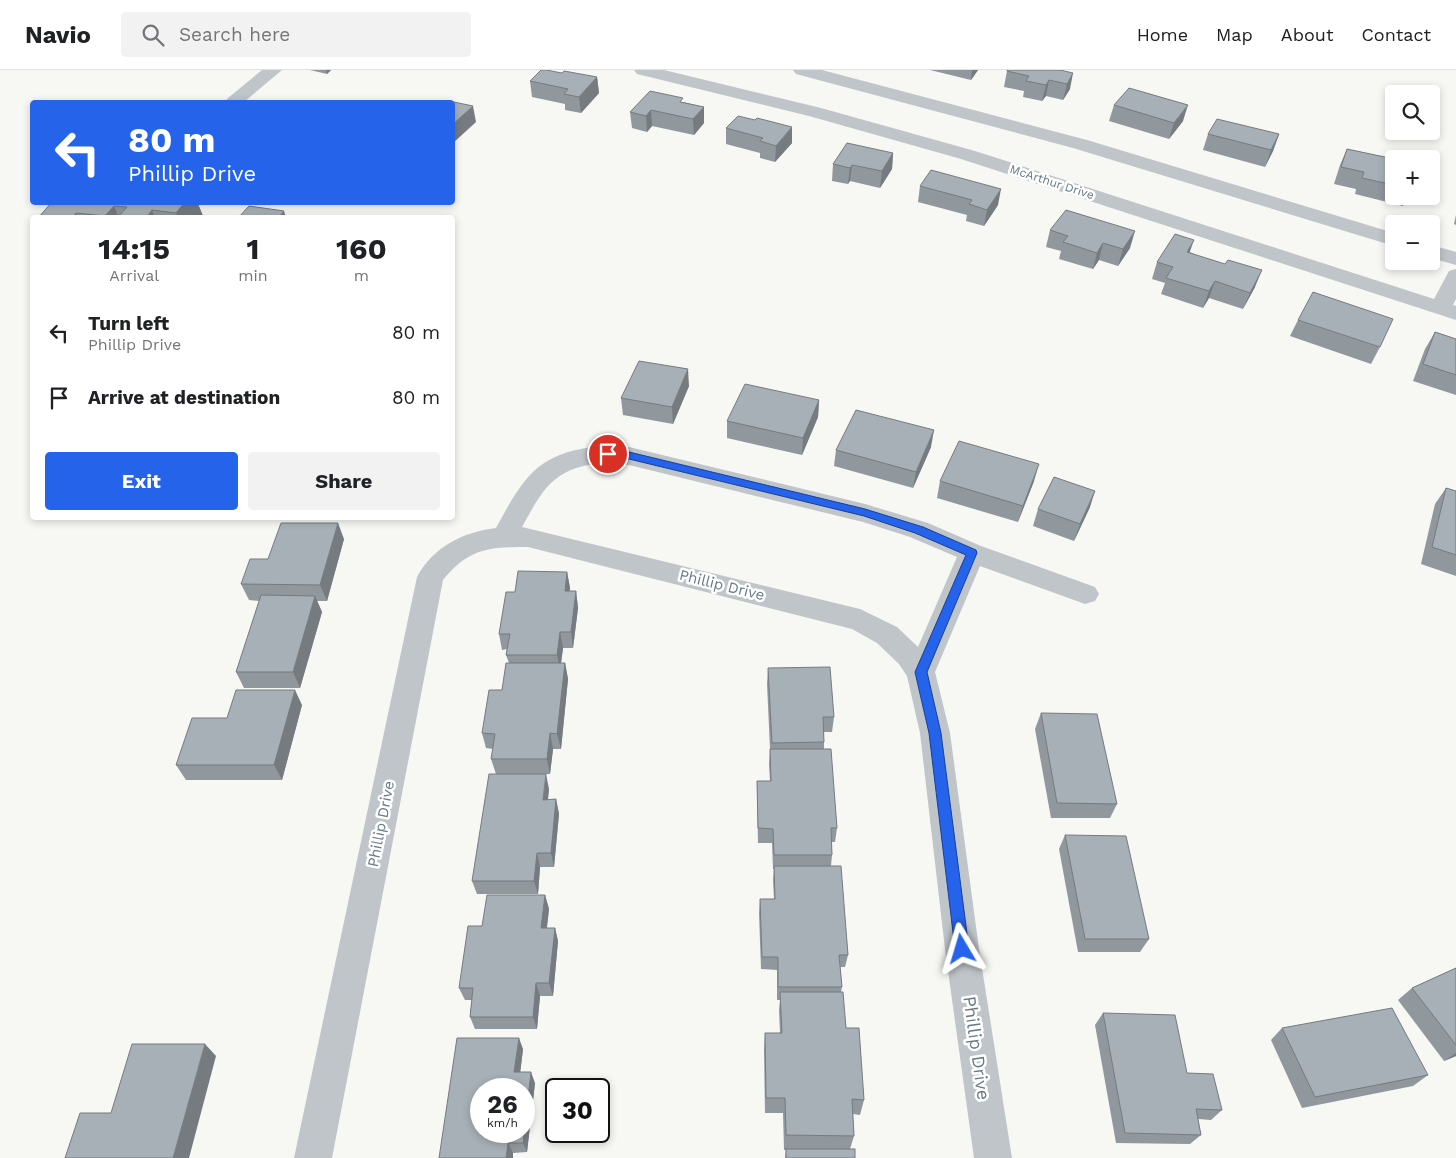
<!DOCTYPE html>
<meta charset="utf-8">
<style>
:root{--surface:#fff;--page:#f2f2f2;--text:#202124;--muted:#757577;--line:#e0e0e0;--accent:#2563eb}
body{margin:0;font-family:"Work Sans",sans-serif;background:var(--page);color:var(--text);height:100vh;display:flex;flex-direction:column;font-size:19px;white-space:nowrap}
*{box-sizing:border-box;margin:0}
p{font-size:16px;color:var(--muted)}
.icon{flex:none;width:28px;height:28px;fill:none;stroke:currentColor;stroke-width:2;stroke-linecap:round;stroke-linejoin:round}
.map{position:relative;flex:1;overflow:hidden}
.side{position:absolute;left:30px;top:145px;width:425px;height:305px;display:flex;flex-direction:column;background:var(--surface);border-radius:5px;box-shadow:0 2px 8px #0003}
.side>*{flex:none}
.top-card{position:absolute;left:30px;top:30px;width:425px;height:105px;border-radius:5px;box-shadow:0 2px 8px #0003;background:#2563eb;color:#fff;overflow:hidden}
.buttons{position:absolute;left:1385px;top:15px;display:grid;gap:10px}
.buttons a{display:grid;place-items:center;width:55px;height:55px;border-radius:5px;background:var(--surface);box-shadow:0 2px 8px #0003;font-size:25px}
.speed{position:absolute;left:470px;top:1008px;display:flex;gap:10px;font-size:25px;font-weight:700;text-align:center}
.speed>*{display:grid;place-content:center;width:65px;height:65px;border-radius:50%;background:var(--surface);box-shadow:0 2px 8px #0003;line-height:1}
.speed small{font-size:12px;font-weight:400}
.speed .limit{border:2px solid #111;border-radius:8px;background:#fff;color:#111}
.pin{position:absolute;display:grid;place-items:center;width:42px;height:42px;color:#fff;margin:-21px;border:2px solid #fff;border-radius:50%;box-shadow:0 1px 5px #0007}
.me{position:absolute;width:55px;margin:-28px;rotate:353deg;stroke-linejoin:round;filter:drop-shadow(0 0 4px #0008)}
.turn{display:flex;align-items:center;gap:18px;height:105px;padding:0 15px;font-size:22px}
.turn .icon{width:65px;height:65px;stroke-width:2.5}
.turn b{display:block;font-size:35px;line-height:42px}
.eta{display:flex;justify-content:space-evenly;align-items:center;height:85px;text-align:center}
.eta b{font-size:30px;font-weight:700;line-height:35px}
.button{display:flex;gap:10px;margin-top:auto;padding:10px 15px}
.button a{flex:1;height:58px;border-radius:5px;background:var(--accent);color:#fff;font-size:20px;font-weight:700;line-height:58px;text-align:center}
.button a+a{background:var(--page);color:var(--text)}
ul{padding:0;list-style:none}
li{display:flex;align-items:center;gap:15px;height:65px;padding:0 15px}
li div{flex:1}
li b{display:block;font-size:19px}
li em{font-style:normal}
header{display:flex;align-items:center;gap:30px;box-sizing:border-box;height:70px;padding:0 25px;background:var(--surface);border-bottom:1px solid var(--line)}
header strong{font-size:24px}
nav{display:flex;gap:28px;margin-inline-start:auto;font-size:18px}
.search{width:350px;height:45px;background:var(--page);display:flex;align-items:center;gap:12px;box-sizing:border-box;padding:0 18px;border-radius:5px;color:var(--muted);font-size:19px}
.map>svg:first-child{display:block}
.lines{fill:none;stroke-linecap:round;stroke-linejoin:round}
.street{fill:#c0c5c9;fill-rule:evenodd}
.wall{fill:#90979d}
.shaded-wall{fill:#757b7f}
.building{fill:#a7b0b6;stroke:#757b7f;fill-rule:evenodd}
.route{fill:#2563eb;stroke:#184099}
.labels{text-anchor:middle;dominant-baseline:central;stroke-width:5;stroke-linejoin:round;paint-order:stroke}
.far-street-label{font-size:12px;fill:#657987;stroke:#fff}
.street-label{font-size:15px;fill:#657987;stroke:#fff}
.near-street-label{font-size:18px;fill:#657987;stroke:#fff}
</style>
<header>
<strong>Navio</strong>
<div class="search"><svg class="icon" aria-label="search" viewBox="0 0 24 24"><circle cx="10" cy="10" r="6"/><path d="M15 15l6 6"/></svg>Search here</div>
<nav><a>Home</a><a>Map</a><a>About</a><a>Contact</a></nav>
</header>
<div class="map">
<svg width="1456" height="1088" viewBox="0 0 1456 1088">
<rect width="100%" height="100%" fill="#f7f7f4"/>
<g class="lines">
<!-- street -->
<g class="street">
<path d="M262,0H282L244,32H225L228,28Z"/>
<path d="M634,0H664L821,38L975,81L1434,229L1449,201L1456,199V229L1453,235L1456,236V250L961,89L809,46L637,4Z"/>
<path d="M793,0H822L1087,70L1394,163V176L1073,78L796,4Z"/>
<path d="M1431,175L1456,182V195L1431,188Z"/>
<path d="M602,376L629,377L865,434L928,453L981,476L1095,517L1099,524L1095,531L1085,534L980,496L935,602L950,663L979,879L1012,1088H974L945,879L920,663L907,606L899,594L877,573L852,559L528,477C489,477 469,478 443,510L332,1088H294L417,507C433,477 463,462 496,458C525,405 538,382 602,376ZM602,393L629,395L863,452L910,467L957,487L918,577L897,557L860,539L522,457C544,417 554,398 602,393Z"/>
</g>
</g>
<!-- wall -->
<g class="wall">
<path d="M310,0H331L327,4Z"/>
<path d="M930,0H978L971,10Z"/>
<path d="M1060,0L1070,19L1063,30L1046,26L1042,31L1023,27L1024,21L1004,17L1007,1Z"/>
<path d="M562,3L597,7L599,23L581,43L565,40V34L532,27L530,11Z"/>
<path d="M683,32L704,37V53L694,65L652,56L647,62L632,58L630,42Z"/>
<path d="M1114,35L1183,51L1169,69L1109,51Z"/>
<path d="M726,58L792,73L775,92L760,88V83L726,74Z"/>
<path d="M1208,64H1279L1273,81L1265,97L1203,80Z"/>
<path d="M1347,79L1394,89V126H1408L1403,136L1355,124L1356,119L1334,114L1340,95Z"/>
<path d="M893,83L892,99L880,118L850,111L848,114L832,111L833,94Z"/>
<path d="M920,116L998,135L984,156L966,151L967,145L918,132Z"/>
<path d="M52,132H199L198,134L203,146L201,148H38Z"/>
<path d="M1456,145V155L1454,154Z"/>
<path d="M1050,160L1130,178L1118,196L1099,190L1093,199L1059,189L1061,181L1046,177Z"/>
<path d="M1190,182L1255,217L1243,239L1209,228L1203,238L1161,224L1165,213L1152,209L1157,192Z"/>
<path d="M1298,250L1380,277L1371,294L1290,266Z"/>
<path d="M1435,262L1456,269V325L1413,311L1425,279Z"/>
<path d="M689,316L673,354L623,345L621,328Z"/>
<path d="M819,330L818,347L802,385L727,368V351Z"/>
<path d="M931,377L913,418L834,396L836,380Z"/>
<path d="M940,411H1034L1018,452L937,428Z"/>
<path d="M1446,418L1456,421V506L1421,494L1435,434Z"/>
<path d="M1090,437L1074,471L1033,456L1038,439Z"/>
<path d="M344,469L327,531H317L322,542L300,618H244L236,602L260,531L249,530L241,514L268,489Z"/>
<path d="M567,502L570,518L569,521H576L578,538L573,578H563L561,593H565L568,609L561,679H553L550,704H496L491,689L493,679L486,678L482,663L502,620L509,593L506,585L507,579L502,580L499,564L515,522Z"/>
<path d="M768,598L834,647L832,662H824V679L837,758L835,772H832V785L831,796L848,885L845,897H840L842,917L841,922L846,958L864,1030L860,1045L853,1044L854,1066L850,1079L855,1088H785L786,1080H784L783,1043H765L764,979L765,963H780L779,940L780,930H777V900L761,899L759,843L760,829H774L773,810L774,799H773L772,773H758L757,726V711H770L769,694L770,679L767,614Z"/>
<path d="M302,635L282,710H186L176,695L227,648Z"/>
<path d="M1041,643L1117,734L1110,748H1051L1035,659Z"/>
<path d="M549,719L548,730L556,729L559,744L554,797H540L538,824H477L472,811Z"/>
<path d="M1065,765L1149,869L1140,882H1078L1059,779Z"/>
<path d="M545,825L549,839L547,858H555L558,871L553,926H540L537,959H475L470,947L472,930H465L459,918L482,856Z"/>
<path d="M1456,898V986L1444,991L1398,930L1412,918Z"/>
<path d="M1103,943L1187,1003L1222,1040L1211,1050L1198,1049L1201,1065L1190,1074L1116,1073L1095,955Z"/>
<path d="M1282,958L1428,1005L1413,1016L1302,1038L1271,970Z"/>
<path d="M523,979L520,1002L535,1013L527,1082L513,1083V1088H439Z"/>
</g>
<!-- shaded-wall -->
<g class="shaded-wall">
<path d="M326,0H331L327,4Z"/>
<path d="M972,0H978L971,10Z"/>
<path d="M1073,3L1070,19L1063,30L1067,14Z"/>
<path d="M597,7L599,23L581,43L579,27Z"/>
<path d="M1049,10L1046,26L1042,31L1046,15Z"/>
<path d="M1188,35L1183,51L1169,69L1174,53Z"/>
<path d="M473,36L476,52L452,74V55Z"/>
<path d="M704,37V53L694,65L693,49Z"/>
<path d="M651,40L652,56L647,62L646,46Z"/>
<path d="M792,57V73L775,92L776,76Z"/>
<path d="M1279,64L1273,81L1265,97L1271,80Z"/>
<path d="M893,83L892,99L880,118L882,101Z"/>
<path d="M852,95L850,111L848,114L850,98Z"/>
<path d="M1001,119L998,135L984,156L987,140Z"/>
<path d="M185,132L199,133L198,134L203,146L201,148H178L176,143Z"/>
<path d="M114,136L119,148H106L105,146Z"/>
<path d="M152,140L155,148H146Z"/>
<path d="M284,141L286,148H278Z"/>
<path d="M76,143L78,148H72Z"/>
<path d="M1135,161L1130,178L1118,196L1123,179Z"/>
<path d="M1194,170L1188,187L1187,182Z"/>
<path d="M1103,173L1099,190L1093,199L1097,183Z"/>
<path d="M1262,200L1255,217L1243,239L1250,223Z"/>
<path d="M1215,211L1209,228L1203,238L1209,221Z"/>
<path d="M688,299L689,316L673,354L672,337Z"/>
<path d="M819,330L818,347L802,385L803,368Z"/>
<path d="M934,360L931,377L913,418L916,402Z"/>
<path d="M1039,394L1034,411L1018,452L1023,436Z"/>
<path d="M1095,421L1090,437L1074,471L1080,454Z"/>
<path d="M338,453L344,469L327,531L320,515Z"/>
<path d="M567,502L570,518L568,537L565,521Z"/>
<path d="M576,521L578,538L573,578L571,562Z"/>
<path d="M315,526L322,542L300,618L293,602Z"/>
<path d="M560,562L563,578L560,601L557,585Z"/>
<path d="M565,593L568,609L561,679L557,664Z"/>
<path d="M295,620L302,635L282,710L274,695Z"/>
<path d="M550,663L553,679L550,704L547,689Z"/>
<path d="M546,704L549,719L546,744L543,730Z"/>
<path d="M556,729L559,744L554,797L551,783Z"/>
<path d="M537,783L540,797L538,824L534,811Z"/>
<path d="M545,825L549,839L545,871L541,858Z"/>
<path d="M555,858L558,871L553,926L549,913Z"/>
<path d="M536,913L540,926L537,959L533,947Z"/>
<path d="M519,968L523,979L519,1013L514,1002Z"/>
<path d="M205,974L216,986L189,1088H173Z"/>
<path d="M1456,983V986L1444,991Z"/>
<path d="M531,1002L535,1013L527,1082L523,1073Z"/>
<path d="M508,1073L513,1083V1088H506Z"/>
</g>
<!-- building -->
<g class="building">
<path d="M541,0H546L562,3L564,1L597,7L579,27L564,24L568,19L530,11Z"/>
<path d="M1007,0H1060L1073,3L1067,14L1049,10L1046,15L1026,11L1029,6L1007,1Z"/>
<path d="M1129,18L1188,35L1174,53L1114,35Z"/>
<path d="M650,21L683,28L680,32L704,37L693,49L651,40L646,46L630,42Z"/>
<path d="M449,31L473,36L452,55V32H448Z"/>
<path d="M738,46L755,50L757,48L792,57L776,76L760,71L763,68L726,58Z"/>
<path d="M1217,49L1279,64L1271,80L1208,64Z"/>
<path d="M847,73L893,83L882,101L852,95L850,98L833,94Z"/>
<path d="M1347,79L1394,89V115L1362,108L1364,102L1341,97Z"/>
<path d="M931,100L1001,119L987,140L969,134L972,130L920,116Z"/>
<path d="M52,132H185L176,143L152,140L146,148H131L119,146L127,137L114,136L105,146L76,143L72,148H38Z"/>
<path d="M249,136L284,141L278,148H238Z"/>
<path d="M1066,140L1135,161L1123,179L1103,173L1097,183L1063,172L1068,166L1050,160Z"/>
<path d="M1175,164L1194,170L1187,182L1225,194L1228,190L1262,200L1250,223L1215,211L1209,221L1166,208L1173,197L1157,192Z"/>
<path d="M1313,222L1393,249L1380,277L1298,250Z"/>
<path d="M1435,262L1456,269V305L1423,294Z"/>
<path d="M639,291L688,299L672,337L621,328Z"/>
<path d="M745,314L819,330L803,368L727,351Z"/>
<path d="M856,340L934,360L916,402L836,380Z"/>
<path d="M959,371L1039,394L1023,436L940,411Z"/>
<path d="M1054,407L1095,421L1080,454L1038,439Z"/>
<path d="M1446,418L1456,421V485L1432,477Z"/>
<path d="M281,453H338L320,515L241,514L250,489H268Z"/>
<path d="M518,501L567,502L565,521H576L571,562H560L557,585H506L510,564H499L506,522H515Z"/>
<path d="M261,525L315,526L293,602H236Z"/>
<path d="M506,593H565L557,664L550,663L547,689H491L495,664L482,663L489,620H502Z"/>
<path d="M830,597L834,647H823L824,672L772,673L768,598Z"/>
<path d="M236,620H295L274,695H176L192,648H227Z"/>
<path d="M1041,643L1097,644L1117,734L1057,733Z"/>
<path d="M770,679H831L837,758H831L832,785H774L773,759L758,758L757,711H771Z"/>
<path d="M489,704H546L543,730L556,729L551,783H537L534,811H472Z"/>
<path d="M1065,765L1126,766L1149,869H1085Z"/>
<path d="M774,796H841L848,885H839L842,917H778V887H762L760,829H775Z"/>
<path d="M487,825H545L541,858H555L549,913H536L533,947H470L473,918H459L468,856H482Z"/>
<path d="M1456,898V975L1412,918Z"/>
<path d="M780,922H843L846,958H859L864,1030L852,1029L854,1066L786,1065L785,1028H766L765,963H782Z"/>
<path d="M1392,938L1428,1005L1315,1027L1282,958Z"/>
<path d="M1103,943L1175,945L1187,1003L1213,1004L1222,1040L1196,1039L1201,1065L1125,1063Z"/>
<path d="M457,968H519L514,1002H531L523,1073H508L506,1088H439ZM481,1019H524V1061H481Z"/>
<path d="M132,974H205L173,1088H65L80,1043H111Z"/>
<rect x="786" y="1079" width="69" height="9"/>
</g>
<!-- route -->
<path class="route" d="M608,380L629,382L865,439L923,457L976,480L977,483L927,602L941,663L969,879L967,883L962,885L957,883L955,879L929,663L915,602L966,485L915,463L864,446L629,389L604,386L603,384Z"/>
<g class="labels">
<!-- far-street labels -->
<g class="far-street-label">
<text transform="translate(1052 112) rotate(18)">McArthur Drive</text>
</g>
<!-- street labels -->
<g class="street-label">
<text transform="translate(722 515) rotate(14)">Phillip Drive</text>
<text transform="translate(381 754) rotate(-79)">Phillip Drive</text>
</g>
<!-- near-street labels -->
<g class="near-street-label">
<text transform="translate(977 978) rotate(82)">Phillip Drive</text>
</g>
</g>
</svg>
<div class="buttons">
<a><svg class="icon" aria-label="search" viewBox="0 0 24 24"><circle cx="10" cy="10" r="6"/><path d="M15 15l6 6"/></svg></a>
<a>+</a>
<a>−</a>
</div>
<div class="speed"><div>26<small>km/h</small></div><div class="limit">30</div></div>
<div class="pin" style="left:608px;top:384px;background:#d93025"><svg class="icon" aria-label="arrive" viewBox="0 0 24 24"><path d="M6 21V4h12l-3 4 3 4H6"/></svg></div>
<svg class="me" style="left:962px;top:879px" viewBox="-20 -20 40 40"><path d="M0-17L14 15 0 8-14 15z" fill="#2563eb" stroke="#fff" stroke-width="4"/></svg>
<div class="top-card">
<div class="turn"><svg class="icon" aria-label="left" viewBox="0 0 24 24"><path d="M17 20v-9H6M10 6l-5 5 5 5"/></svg><div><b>80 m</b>Phillip Drive</div></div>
</div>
<section class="side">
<div class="eta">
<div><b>14:15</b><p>Arrival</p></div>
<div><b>1</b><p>min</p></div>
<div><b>160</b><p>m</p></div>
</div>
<ul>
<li><svg class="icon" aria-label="left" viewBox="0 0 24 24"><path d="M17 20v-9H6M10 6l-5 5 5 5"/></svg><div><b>Turn left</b><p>Phillip Drive</p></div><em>80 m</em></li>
<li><svg class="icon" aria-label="arrive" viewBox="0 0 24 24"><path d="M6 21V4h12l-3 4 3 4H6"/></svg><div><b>Arrive at destination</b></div><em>80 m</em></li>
</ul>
<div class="button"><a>Exit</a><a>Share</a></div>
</section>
</div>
